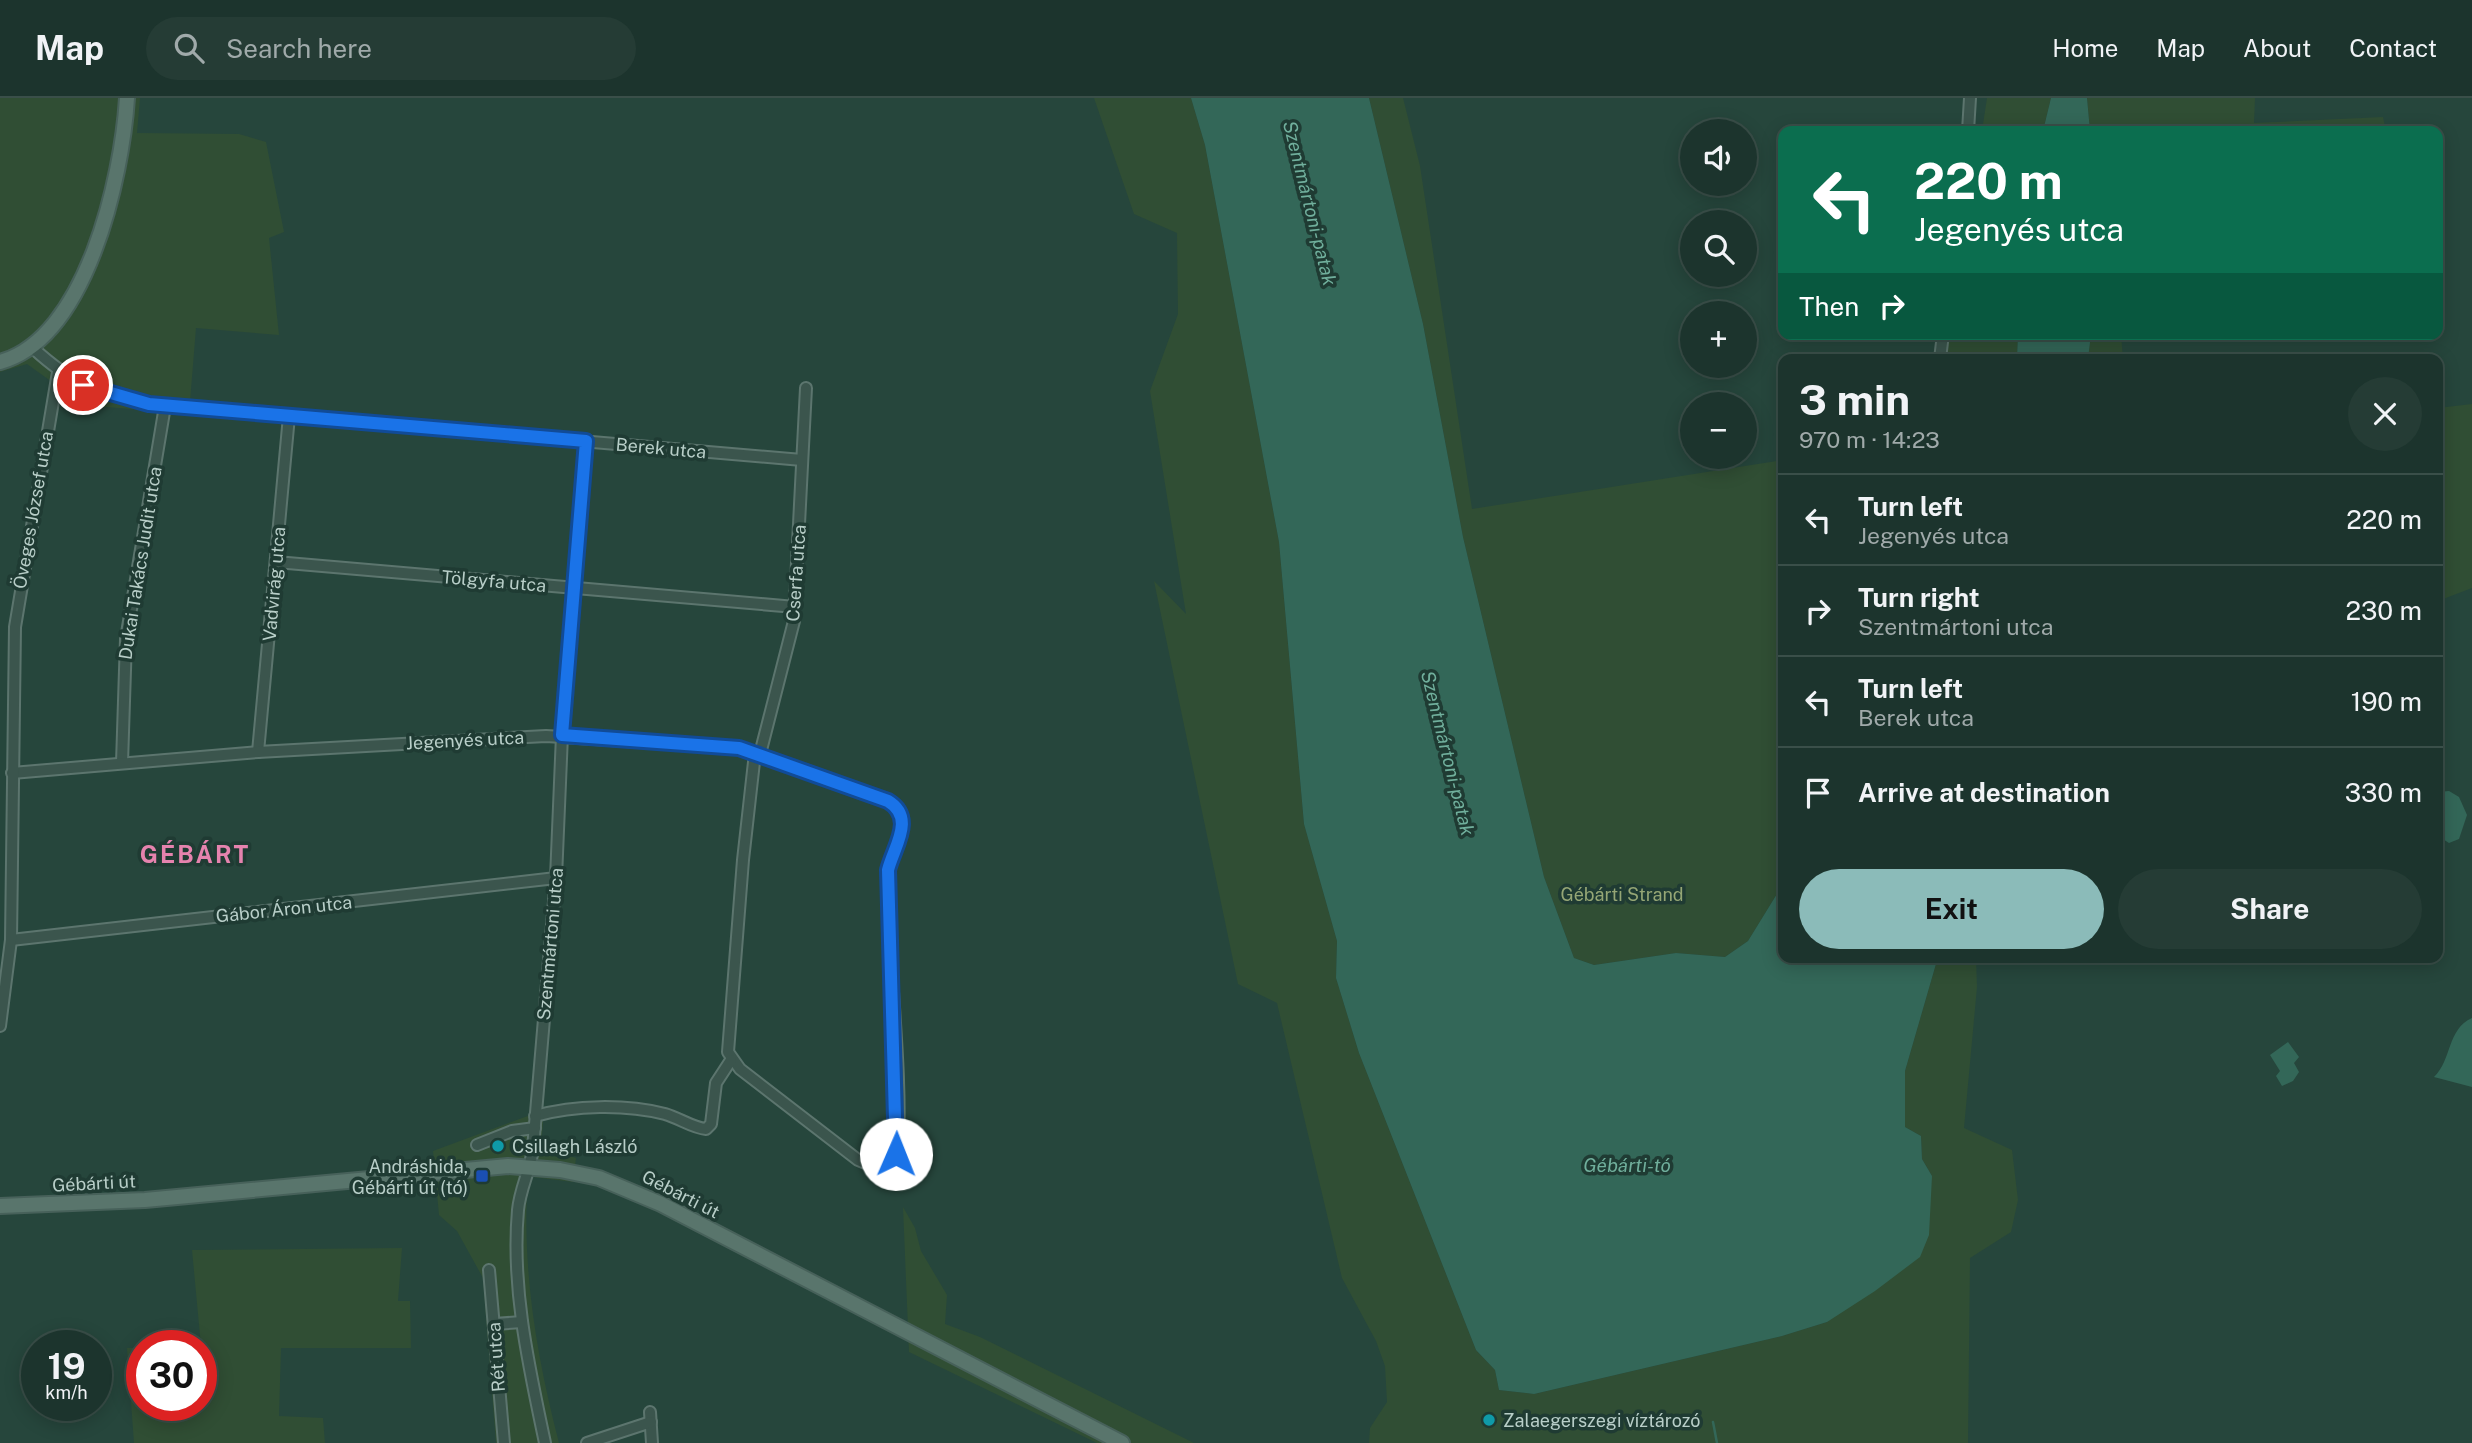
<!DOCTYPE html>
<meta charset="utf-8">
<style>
:root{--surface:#1c342d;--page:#253c35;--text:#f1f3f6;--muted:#a0aaaa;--line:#3a4f49;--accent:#8bbbb9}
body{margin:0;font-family:"Public Sans",sans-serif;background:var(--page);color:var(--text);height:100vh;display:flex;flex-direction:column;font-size:26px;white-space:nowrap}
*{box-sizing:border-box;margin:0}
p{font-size:23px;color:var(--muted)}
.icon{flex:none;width:38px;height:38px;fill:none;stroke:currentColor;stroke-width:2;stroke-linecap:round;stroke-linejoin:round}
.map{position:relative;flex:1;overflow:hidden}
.panel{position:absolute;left:1778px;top:256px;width:665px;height:609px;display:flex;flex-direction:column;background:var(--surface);border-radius:14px;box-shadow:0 4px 18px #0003,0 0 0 2px var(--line)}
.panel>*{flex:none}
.top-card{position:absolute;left:1778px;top:28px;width:665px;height:214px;border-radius:14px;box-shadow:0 4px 18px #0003,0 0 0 2px var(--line);background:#0b6e4f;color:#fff;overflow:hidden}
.buttons{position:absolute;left:1680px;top:21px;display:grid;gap:14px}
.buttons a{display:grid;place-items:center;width:77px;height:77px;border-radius:50%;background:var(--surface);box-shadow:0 4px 18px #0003,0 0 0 2px var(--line);font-size:35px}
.speed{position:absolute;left:21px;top:1232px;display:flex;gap:14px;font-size:35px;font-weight:700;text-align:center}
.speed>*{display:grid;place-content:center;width:91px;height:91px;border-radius:50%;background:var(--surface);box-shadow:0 4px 18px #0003,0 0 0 2px var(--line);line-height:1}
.speed small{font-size:18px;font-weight:400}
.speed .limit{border:10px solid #d22;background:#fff;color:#111}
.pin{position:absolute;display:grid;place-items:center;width:60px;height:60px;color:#fff;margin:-30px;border:4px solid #fff;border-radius:50%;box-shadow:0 2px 7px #0007}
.me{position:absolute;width:77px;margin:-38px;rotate:1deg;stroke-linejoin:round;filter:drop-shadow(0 0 5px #0008)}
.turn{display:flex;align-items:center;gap:24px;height:147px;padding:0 21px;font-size:32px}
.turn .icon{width:91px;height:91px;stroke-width:2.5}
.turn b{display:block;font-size:49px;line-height:60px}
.then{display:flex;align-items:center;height:66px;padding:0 21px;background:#0003;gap:14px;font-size:26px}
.round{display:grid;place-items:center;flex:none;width:74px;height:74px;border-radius:37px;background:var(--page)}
.summary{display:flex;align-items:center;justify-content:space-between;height:119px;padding:0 21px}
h1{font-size:42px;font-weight:700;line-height:52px}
.cta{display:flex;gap:14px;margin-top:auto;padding:14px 21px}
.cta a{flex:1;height:80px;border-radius:42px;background:var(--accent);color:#111;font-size:28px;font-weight:700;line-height:80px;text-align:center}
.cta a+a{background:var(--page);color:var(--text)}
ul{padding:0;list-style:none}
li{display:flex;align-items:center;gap:21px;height:91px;padding:0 21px;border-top:2px solid var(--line)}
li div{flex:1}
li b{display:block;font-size:26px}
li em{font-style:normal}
header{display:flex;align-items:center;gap:42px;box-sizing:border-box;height:98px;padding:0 35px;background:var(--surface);border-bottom:2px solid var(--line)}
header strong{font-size:33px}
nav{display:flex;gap:38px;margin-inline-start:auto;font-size:24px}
.search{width:490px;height:63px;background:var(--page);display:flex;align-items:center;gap:18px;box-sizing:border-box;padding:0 24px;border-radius:38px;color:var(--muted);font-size:26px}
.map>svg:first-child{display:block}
.green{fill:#304e34}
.water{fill:#336758}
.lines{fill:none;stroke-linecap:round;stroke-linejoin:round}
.stream{stroke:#336758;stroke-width:2.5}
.minor-casing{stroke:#5c756e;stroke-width:14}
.major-casing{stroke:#47615a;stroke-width:18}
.minor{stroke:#3b554d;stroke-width:10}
.major{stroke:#59756c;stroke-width:14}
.route-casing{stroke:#114b97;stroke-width:18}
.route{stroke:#1a73e8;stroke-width:12}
.culture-dot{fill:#0f9aa8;stroke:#1f3b33;stroke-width:2.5}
.transit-dot{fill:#1a4fb4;stroke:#1f3b33;stroke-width:2.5}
.labels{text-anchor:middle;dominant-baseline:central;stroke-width:7;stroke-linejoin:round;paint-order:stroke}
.street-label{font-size:18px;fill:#b8cec8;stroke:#1f3b33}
.park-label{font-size:18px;fill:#95a675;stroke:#1f3b33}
.poi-label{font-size:18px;fill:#b8cec8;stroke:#1f3b33;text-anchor:start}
.water-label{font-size:19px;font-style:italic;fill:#70af9c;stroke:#1f3b33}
.district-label{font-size:24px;font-weight:bold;letter-spacing:2px;fill:#e583ae;stroke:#1f3b33}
</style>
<header>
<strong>Map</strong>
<div class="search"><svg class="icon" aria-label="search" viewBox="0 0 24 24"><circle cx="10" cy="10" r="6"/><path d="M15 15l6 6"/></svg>Search here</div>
<nav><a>Home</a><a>Map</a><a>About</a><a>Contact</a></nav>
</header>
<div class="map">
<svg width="2472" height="1345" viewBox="0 0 2472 1345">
<rect width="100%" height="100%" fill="#26463c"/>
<!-- green -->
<g class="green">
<path d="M0,0H140L137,35L239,36L266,44L284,134L269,140L279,237L196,230L189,316L84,307L27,266L0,274Z"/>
<path d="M1094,0H1191L1205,47L1279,444L1304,726L1337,843L1336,880L1359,955L1476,1252L1495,1272L1499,1292L1534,1296L1782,1238L1827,1224L1932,1078L1922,1061L1921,1038L1905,1029V973L1938,859H1976L1977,889L1964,1030L2012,1052L2018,1102L2011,1134L1970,1160L1968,1345H1369L1370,1330L1387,1304L1385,1268L1376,1243L1342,1180L1277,905L1238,886L1154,483L1186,516L1150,293L1178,216L1177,135L1134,116Z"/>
<path d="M1369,0H1403L1420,68L1472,411L1783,362V786L1748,843L1725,859L1676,855L1594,867L1574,860L1544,779L1463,439L1423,226Z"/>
<path d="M1987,0H2051L2043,33H1982Z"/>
<path d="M2087,0H2255L2254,25L2383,19L2386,33H2090Z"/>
<path d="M1950,236H2018L2017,261H1946Z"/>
<path d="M2091,236H2121L2123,261H2088Z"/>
<path d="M2472,306V490L2438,503V310Z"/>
<path d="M544,1012L541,1049L576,1060L573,1084L533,1079L527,1090C523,1179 537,1259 559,1345H496L483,1180L457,1133L439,1117L433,1053Z"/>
<path d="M903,1109L915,1130L921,1153L947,1197L945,1226L980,1239L1194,1345H1097L909,1254Z"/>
<path d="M402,1150L398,1203H410L411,1250H281L279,1318L323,1320L325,1345H134L127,1250H142V1307H201V1248L192,1152Z"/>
</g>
<!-- water -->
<g class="water">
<path d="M1191,0H1369L1423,226L1463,439L1544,779L1574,860L1594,867L1676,855L1725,859L1748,843L1783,786V859H1938L1905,973V1029L1921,1038L1922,1061L1932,1078L1929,1137L1920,1159L1875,1193L1827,1224L1782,1238L1534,1296L1499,1292L1495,1272L1476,1252L1359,955L1336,880L1337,843L1304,726L1279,444L1205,47Z"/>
<path d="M2051,0H2087L2090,33H2043Z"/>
<path d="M2018,236H2091L2088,261H2017Z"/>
<path d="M2449,693L2459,699L2467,717L2459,741L2449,745L2438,738V694Z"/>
<path d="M2472,920V989L2434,979C2452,962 2447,931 2472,920Z"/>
<path d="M2288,944L2299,959L2294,965L2299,974L2293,983L2282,988L2276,978L2280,973L2270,957Z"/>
</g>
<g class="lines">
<!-- stream -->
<path class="stream" d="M1713,1324L1717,1345"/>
<!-- minor casing -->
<g class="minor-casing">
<g id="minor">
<path d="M1968,33L1970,0"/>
<path d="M33,250C73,287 96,294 149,306L802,362"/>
<path d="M1940,261L1943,236"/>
<path d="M276,464L795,509"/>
<path d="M258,654L289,318"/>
<path d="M760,656L794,523L806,290"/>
<path d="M122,665L126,541L165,308"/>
<path d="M12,675L258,654L546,638L739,650L760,656L888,703C919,722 889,749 889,775C887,867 902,959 898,1050C891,1071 875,1070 858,1062L740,971L728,954L743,762L755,655"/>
<path d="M11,842L556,780"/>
<path d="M0,928L11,842L15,529L58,274"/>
<path d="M535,1018C575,1007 625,1006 665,1016C679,1020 693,1030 706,1031L711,1026L716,985L731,962"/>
<path d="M477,1047L512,1033L535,1030"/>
<path d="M489,1172L504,1345"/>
<path d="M495,1226L522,1224"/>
<path d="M650,1314L652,1345"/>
<path d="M545,1345C529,1269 511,1190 518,1112C520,1090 531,1071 533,1050L556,780L562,637L586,343"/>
<path d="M587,1345L651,1324"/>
</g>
</g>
<!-- major casing -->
<g class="major-casing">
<g id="major">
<path d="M0,264C87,240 122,79 127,0"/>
<path d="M0,1108L145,1102L508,1068L560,1072L599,1080L661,1106L1122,1345"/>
</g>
</g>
<!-- minor -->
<use href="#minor" class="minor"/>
<!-- major -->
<use href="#major" class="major"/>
</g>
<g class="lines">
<!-- route casing -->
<g class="route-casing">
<path id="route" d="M83,287L149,306L586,343L562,637L739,650L888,703C916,720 894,748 888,772L896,1056"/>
</g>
<!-- route -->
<use href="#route" class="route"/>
</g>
<!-- markers -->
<g class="culture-dot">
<circle cx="498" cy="1048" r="7"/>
<circle cx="1489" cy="1322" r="7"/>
</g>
<rect class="transit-dot" x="475" y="1071" width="14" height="14" rx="3.5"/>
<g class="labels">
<!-- street labels -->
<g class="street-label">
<text transform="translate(661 350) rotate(5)">Berek utca</text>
<text transform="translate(33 412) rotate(-80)">Öveges József utca</text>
<text transform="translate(140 465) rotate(-81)">Dukai Takács Judit utca</text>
<text transform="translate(796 475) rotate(-86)">Cserfa utca</text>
<text transform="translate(494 483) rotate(5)">Tölgyfa utca</text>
<text transform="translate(274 486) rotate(-85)">Vadvirág utca</text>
<text transform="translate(465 642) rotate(-3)">Jegenyés utca</text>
<text transform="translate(284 811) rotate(-6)">Gábor Áron utca</text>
<text transform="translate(550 846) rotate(-85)">Szentmártoni utca</text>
<text transform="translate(94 1085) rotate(-3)">Gébárti út</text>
<text transform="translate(681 1096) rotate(27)">Gébárti út</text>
<text transform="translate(496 1259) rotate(-94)">Rét utca</text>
</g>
<!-- park labels -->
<g class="park-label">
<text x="1622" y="796">Gébárti Strand</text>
</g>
<!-- poi labels -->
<g class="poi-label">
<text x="512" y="1048">Csillagh László</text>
<text x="468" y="1068" text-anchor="end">Andráshida,<tspan x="468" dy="21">Gébárti út (tó)</tspan></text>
<text x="1503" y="1322">Zalaegerszegi víztározó</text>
</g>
<!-- water labels -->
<g class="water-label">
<text transform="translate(1310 105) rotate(76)">Szentmártoni-patak</text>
<text transform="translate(1448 655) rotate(76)">Szentmártoni-patak</text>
<text x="1627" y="1067">Gébárti-tó</text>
</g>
<!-- district labels -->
<g class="district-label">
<text x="195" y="756">GÉBÁRT</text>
</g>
</g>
</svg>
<div class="buttons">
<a><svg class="icon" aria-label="sound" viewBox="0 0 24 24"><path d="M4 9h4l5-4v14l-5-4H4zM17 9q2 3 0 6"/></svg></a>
<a><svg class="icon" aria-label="search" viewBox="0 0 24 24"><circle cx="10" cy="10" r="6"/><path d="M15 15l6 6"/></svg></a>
<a>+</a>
<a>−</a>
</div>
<div class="speed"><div>19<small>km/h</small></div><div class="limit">30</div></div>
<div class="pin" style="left:83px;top:287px;background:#d93025"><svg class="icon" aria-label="arrive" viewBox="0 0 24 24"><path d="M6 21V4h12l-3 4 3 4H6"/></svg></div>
<svg class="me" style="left:896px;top:1056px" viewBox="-20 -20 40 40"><circle r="19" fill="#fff"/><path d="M0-13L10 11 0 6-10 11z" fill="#1a73e8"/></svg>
<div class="top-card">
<div class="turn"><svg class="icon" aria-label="left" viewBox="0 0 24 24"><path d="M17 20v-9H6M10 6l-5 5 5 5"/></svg><div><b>220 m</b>Jegenyés utca</div></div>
<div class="then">Then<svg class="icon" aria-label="right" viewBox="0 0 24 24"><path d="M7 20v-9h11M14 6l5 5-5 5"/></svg></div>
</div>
<section class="panel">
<div class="summary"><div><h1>3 min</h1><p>970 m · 14:23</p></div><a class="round"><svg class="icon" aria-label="close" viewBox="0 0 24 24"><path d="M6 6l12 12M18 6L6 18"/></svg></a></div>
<ul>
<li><svg class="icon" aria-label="left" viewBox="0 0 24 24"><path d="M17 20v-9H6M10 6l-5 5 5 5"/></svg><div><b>Turn left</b><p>Jegenyés utca</p></div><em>220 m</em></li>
<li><svg class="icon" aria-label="right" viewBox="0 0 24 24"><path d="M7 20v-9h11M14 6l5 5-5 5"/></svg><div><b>Turn right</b><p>Szentmártoni utca</p></div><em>230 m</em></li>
<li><svg class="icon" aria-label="left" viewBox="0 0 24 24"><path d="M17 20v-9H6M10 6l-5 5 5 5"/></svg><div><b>Turn left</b><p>Berek utca</p></div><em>190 m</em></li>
<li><svg class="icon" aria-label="arrive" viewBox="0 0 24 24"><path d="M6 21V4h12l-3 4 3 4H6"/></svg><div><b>Arrive at destination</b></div><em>330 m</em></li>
</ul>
<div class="cta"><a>Exit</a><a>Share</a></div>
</section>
</div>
